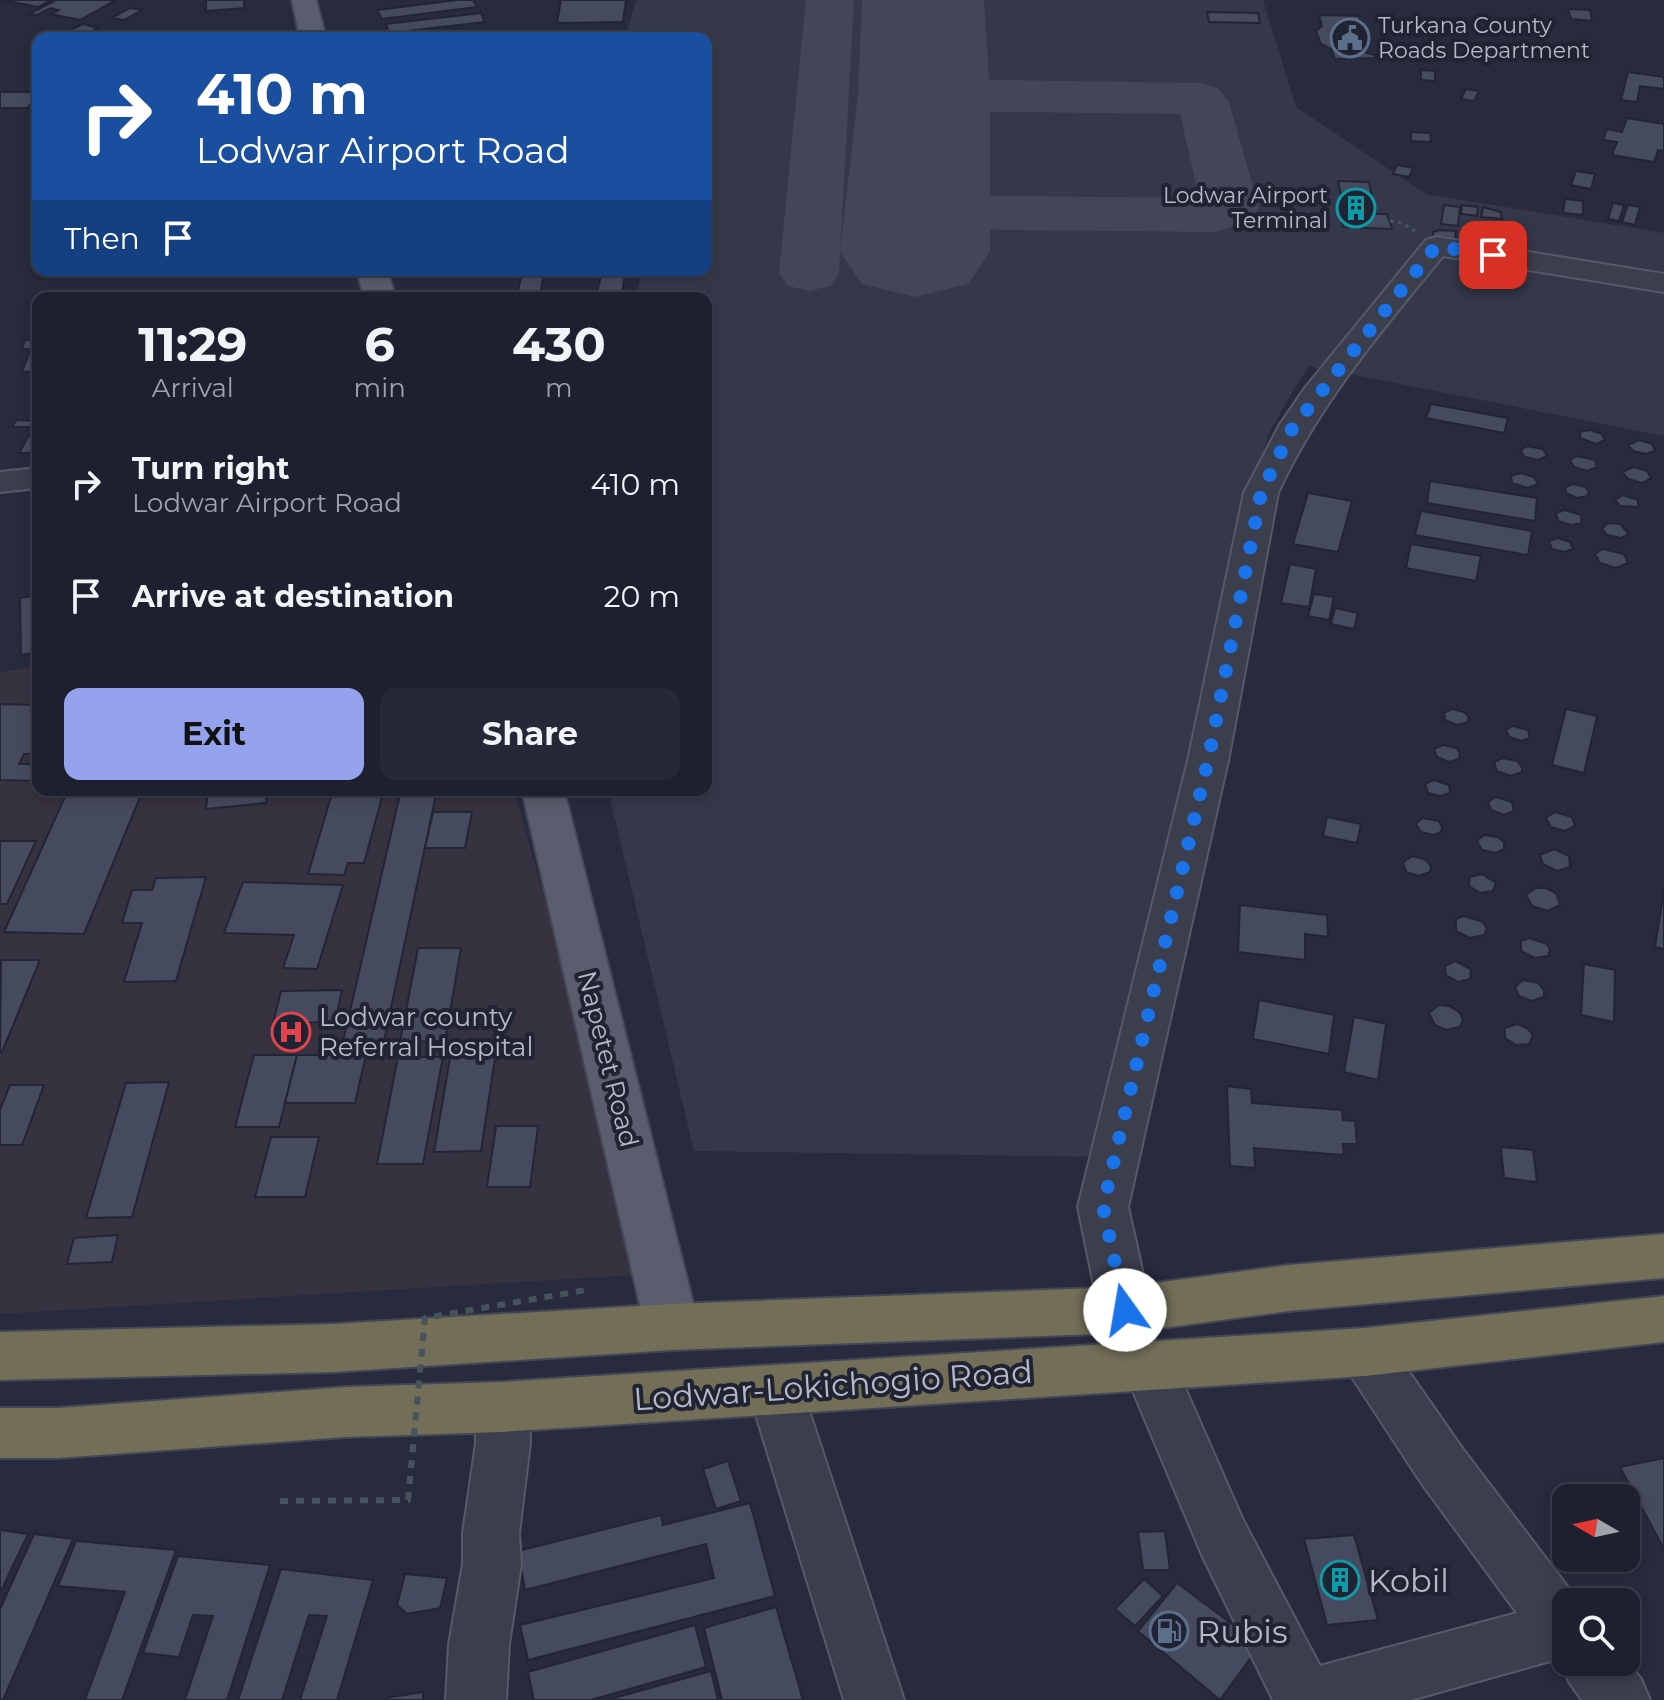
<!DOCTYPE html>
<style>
:root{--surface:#1d202e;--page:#252836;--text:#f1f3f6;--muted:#a0a3aa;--line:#3b3e4a;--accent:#95a3ee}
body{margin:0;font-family:Montserrat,sans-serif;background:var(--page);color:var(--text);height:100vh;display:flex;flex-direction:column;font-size:30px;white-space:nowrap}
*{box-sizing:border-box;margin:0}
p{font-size:26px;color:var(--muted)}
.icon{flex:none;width:44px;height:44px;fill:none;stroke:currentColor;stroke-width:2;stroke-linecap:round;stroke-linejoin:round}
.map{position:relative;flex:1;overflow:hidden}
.side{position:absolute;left:32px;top:292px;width:680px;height:504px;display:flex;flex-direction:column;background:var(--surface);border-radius:16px;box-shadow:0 4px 12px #0003,0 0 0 2px var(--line)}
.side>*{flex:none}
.hud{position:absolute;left:32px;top:32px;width:680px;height:244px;border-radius:16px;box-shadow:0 4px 12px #0003,0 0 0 2px var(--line);background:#1a4fa0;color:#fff;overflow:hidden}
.needle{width:52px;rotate:279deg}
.fabs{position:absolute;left:1552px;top:1484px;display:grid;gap:16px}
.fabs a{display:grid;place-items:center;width:88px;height:88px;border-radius:16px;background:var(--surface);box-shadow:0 4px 12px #0003,0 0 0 2px var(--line);font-size:40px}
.pin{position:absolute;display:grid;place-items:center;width:68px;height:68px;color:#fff;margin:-34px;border-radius:16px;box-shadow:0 4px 12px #0006}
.me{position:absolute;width:88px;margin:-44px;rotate:347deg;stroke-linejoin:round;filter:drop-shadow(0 0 6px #0008)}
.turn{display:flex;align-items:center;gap:28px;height:168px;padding:0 32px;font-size:36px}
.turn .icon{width:104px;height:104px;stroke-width:2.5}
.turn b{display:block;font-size:56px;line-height:68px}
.then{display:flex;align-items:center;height:76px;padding:0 32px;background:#0003;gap:16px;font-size:30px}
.eta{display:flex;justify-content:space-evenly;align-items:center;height:136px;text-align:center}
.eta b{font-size:48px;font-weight:700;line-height:56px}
.button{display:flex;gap:16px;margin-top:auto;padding:16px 32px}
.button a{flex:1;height:92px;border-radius:16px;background:var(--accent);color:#111;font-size:32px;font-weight:700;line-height:92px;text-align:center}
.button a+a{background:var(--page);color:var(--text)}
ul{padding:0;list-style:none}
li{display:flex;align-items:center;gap:24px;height:112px;padding:0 32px}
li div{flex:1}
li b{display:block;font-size:30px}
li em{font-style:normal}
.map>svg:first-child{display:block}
.medical{fill:#37323f}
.airport{fill:#35384a}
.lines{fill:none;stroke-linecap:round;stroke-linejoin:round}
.taxiway{fill:#424658;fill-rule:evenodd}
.runway{fill:#424658;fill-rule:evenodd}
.building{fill:#464a5e;stroke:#222534;stroke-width:2}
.minor-casing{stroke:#565968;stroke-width:4}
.major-casing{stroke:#444756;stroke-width:4}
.highway-casing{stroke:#434655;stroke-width:4}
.path{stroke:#47535b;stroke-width:3;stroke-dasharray:4 4;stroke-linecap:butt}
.minor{fill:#3b3e4d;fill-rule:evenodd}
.major{fill:#595d6d;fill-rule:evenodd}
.highway{fill:#726e58;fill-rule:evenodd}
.path-bridge{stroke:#47535b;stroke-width:6;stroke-dasharray:8 8;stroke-linecap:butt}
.route{stroke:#1a73e8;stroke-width:14;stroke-dasharray:0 25.2}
.labels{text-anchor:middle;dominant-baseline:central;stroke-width:8;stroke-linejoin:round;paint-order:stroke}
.far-poi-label{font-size:22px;fill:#b7b9c8;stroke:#202332;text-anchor:start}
.poi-label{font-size:26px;fill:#b7b9c8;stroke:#202332;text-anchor:start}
.street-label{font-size:26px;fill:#b7b9c8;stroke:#202332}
.near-street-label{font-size:32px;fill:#b7b9c8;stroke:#202332}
.near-poi-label{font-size:32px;fill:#b7b9c8;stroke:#202332;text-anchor:start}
</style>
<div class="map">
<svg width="1664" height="1700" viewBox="0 0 1664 1700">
<rect width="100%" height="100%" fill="#272b3d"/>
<!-- medical -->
<path class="medical" d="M38,666V790H514L649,1274L0,1314V672Z"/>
<!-- airport -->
<path class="airport" d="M636,0H1263L1296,107L1426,194L1664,233V436L1309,366L1293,391L1268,435L1232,570L1105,1157L694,1151L608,790H706V298H636L642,270H706V38H625Z"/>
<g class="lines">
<!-- taxiway -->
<g class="taxiway">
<path d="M806,0H854L839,273L830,286L809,291L788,286L779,273Z"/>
<path d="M924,79L1199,83L1218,88L1229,102L1259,208L1250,220L1216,232L917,229L897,224L888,212L897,200L917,195L1199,198L1180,114L924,111L906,106L898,95L906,84Z"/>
</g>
<!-- runway -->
<path class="runway" d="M862,0H984L990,95V252L968,284L915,297L862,284L840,252L858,95Z"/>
</g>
<!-- building -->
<g class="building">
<path d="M2,0H52L38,7Z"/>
<path d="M56,0H116L80,20L51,14L59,10L51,8L37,15L29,14Z"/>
<path d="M206,0H244V8L206,11Z"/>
<path d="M457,0H473L477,7L382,19L377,10Z"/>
<path d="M561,0H626L623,22L557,23Z"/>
<path d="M130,8L142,10L124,20L112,18Z"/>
<path d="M1568,9L1590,10L1592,21L1571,19Z"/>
<path d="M1207,12L1258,13L1260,23L1209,22Z"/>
<path d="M481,13L485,22L389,33L386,24Z"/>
<path d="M1319,15L1359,16L1360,20L1354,22L1366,53L1375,55L1376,58L1335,59L1331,49L1321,44L1316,31L1322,26Z"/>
<path d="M83,24L98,28L79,38H54Z"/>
<path d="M1420,49L1434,50L1435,62L1421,61Z"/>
<path d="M1421,70L1435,71V81L1421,80Z"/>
<path d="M1628,72L1664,77V89L1640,86L1637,102L1621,100Z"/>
<path d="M1466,89L1479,91L1474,101L1461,99Z"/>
<path d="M0,92H38L28,108H0Z"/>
<path d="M1627,118L1664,124V151L1658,150L1654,162L1612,155L1617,142L1603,140L1607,129L1622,132Z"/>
<path d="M1411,132L1430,133L1431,142L1411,141Z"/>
<path d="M1397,165L1413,168L1409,177L1393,174Z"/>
<path d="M1576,171L1595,174L1591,189L1571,185Z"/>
<path d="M1338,181L1369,182L1376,214H1387L1392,229L1343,227L1337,202H1342Z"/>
<path d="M1565,199L1583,201V215L1563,213Z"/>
<path d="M1613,203L1624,205L1619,221L1608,219Z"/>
<path d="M1444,205L1460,207L1458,226L1441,224Z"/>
<path d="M1462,205L1478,207L1477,216L1461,214Z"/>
<path d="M1628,205L1640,207L1635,225L1622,222Z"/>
<path d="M1483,207L1501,212L1502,219L1481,217Z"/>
<path d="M1439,230L1456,231L1455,241L1433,238V232Z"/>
<path d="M523,270H545L539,298H516Z"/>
<path d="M602,270H626L621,298H596Z"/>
<path d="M38,330V371L22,372L31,349H22L25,340H32Z"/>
<path d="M1431,404L1508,418L1504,433L1426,418Z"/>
<path d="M38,416V453H19L34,427H12L17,420L35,421Z"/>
<path d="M1590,430L1602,434L1605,440L1596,444L1580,438V432Z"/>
<path d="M1639,440L1652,444L1655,451L1646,454L1633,451L1628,445Z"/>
<path d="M1527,446L1543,449L1547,456L1538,460L1525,457L1520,451Z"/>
<path d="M1577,456L1595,460L1597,467L1587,471L1574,467L1570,460Z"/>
<path d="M1634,467L1647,471L1651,478L1642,483L1628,479L1622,472Z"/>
<path d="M1521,473L1534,477L1538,484L1528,488L1512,483L1511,476Z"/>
<path d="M1430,481L1537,498L1535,521L1427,503Z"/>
<path d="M1573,484L1585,487L1589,492L1587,496L1577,498L1566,493L1565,487Z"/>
<path d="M1308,493L1352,501L1338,552L1293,544Z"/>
<path d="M1623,495L1638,500V507L1620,506L1615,500Z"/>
<path d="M1565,510L1581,515L1582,523L1571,525L1558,521L1556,513Z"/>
<path d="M1421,511L1532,531L1528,555L1415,535Z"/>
<path d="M1607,523L1620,524L1629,534L1621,538L1607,535L1602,529Z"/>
<path d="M1558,538L1570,542L1573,549L1564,552L1552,549L1549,541Z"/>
<path d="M1411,544L1481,556L1476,581L1406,568Z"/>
<path d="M1603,549L1624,554L1628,563L1616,568L1600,563L1595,554Z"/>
<path d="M1290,564L1316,569L1309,607L1281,603Z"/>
<path d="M1314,594L1334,597L1329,620L1308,616Z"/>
<path d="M38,595V652L21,655L20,598Z"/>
<path d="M1335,608L1358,613L1354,629L1331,624Z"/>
<path d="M0,704L38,705V754H24L19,764H38V781L0,780Z"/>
<path d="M1452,709L1464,712L1469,717L1468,722L1457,725L1445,720L1444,713Z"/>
<path d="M1566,709L1597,716L1584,773L1552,765Z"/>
<path d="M1513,726L1528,730L1530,738L1521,741L1509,737L1506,730Z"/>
<path d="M1443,745L1456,748L1460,753L1459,759L1449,762L1437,757L1434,749Z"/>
<path d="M1503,758L1517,761L1522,767V772L1511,776L1497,771L1494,762Z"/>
<path d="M1434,780L1449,785L1450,793L1440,796L1428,793L1425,784Z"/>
<path d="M68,790H143L84,934L4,932Z"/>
<path d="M208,790H267L266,803L206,809Z"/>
<path d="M333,790H384L364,863H348L344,875L308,874Z"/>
<path d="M401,790H437L383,1046H342Z"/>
<path d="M1496,797L1512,802L1514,811L1504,815L1491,810L1488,802Z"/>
<path d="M433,812H472L465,848H425Z"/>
<path d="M1555,812L1572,817L1575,826L1565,831L1551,827L1546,818Z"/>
<path d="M1327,817L1361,824L1357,843L1323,836Z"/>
<path d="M1422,818L1439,821L1442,827L1441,832L1434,835L1421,832L1416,824Z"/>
<path d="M1484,835L1498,837L1504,842V849L1496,853L1482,850L1477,841Z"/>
<path d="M0,841H36L7,904H0Z"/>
<path d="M1554,849L1569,856L1570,867L1557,871L1543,864L1540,855Z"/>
<path d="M1413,856L1426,860L1431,866L1430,872L1419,876L1406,872L1403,862Z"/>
<path d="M1482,874L1496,883L1493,891L1480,893L1469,886L1470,877Z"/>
<path d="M206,877L176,981L124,982L142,923H122L132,890H152L156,878Z"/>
<path d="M243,882L343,885L317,969L283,968L294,935L224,933Z"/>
<path d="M1535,888H1546L1556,893L1560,905L1548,911L1532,906L1526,895Z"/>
<path d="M1664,890V949L1655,947Z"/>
<path d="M1240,905L1327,915L1328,937L1305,934V960L1238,952Z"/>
<path d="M1464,916L1483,922L1487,929L1484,935L1470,938L1456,931V919Z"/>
<path d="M1529,938L1547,944L1550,950L1548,956L1535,958L1521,951V941Z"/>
<path d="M418,948H461L445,1041L400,1042Z"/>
<path d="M1,960H40L2,1052H0Z"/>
<path d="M1455,961L1471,969L1470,979L1458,982L1446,975L1445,966Z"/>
<path d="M1584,964L1615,970L1614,1022L1581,1015Z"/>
<path d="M1523,980L1538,983L1544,990V997L1532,1001L1519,996L1515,987Z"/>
<path d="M342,990L335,1022L273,1023L281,991Z"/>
<path d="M1259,1000L1334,1015L1329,1054L1253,1039Z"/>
<path d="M1439,1005L1449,1006L1459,1012L1463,1019L1460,1027L1446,1030L1435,1025L1429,1013Z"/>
<path d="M1354,1017L1386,1024L1378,1080L1344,1072Z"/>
<path d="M1517,1024L1527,1028L1533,1035L1529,1044L1516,1045L1505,1038V1028Z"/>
<path d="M497,1045L481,1151L434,1152L452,1046Z"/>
<path d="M254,1055H297L279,1127H235Z"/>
<path d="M297,1055H366L355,1103H285Z"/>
<path d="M398,1057H443L423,1164H377Z"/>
<path d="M169,1082L132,1217L86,1218L126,1083Z"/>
<path d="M10,1085H44L22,1145H0V1110Z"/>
<path d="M1227,1086L1251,1089L1252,1103L1342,1110L1343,1120L1355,1121L1357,1144H1343L1344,1155L1254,1148L1255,1168L1230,1166Z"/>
<path d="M496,1126H538L530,1187H487Z"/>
<path d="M271,1137H319L305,1197H255Z"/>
<path d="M1501,1147L1533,1150L1537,1182L1504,1178Z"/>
<path d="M118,1235L112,1262L67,1264L74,1238Z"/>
<path d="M1664,1458V1549L1620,1467Z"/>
<path d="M728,1461L741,1501L716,1509L703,1469Z"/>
<path d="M750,1503L775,1596L528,1660L520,1625L714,1578L706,1544L525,1590L518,1551L661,1515L663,1525Z"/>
<path d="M0,1530L28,1534L0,1593Z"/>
<path d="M1165,1531L1170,1570H1143L1138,1532Z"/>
<path d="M34,1534L73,1539L3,1700H0V1609Z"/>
<path d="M1354,1535L1378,1620L1327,1625L1304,1539Z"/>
<path d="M76,1541L176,1550L122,1700H85L125,1592L58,1586Z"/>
<path d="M178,1556L270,1565L227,1700H185L213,1616L193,1615L179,1657L143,1653Z"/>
<path d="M281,1569L373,1580L337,1700H300L327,1616L309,1615L282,1700H238Z"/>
<path d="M405,1574L447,1578L440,1608L407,1614L397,1605Z"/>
<path d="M1144,1579L1163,1596L1135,1626L1115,1609Z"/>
<path d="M1177,1583L1260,1645L1220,1700L1138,1631Z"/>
<path d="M776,1607L803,1700H722L704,1628Z"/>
<path d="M695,1625L706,1667L591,1700H534L528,1672Z"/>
<path d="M711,1671L718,1700H607Z"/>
<path d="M423,1692V1700H386V1698Z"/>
</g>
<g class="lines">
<!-- minor casing -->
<g class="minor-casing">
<g id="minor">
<path d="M1436,237L1664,274V292L1443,256C1381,331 1319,404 1278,493L1229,756L1128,1207L1151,1310L1143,1326L1125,1332L1107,1326L1099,1310L1078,1207L1189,756L1244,493L1279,426L1305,388L1426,240Z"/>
<path d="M38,468V488L0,492V472Z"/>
<path d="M1365,1329L1384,1336L1462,1448L1579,1602H1566V1662L1626,1660L1641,1679L1650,1700H1582L1569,1682L1561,1658L1411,1700H1273L1202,1555L1122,1365L1130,1349L1149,1342L1168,1349L1243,1520L1320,1666L1517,1613L1422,1484L1346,1368L1339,1352L1346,1336Z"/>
<path d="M775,1366L794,1372L802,1389L904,1700H844L748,1389L756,1372Z"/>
<path d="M502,1383L521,1390L529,1407L530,1443L519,1533L521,1564L509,1644L506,1700H446L449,1644L463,1564V1533L476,1443L475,1407L483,1390Z"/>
</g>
</g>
<!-- major casing -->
<g class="major-casing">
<g id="major">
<path d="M292,0H316L326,38H300Z"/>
<path d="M357,270H387L396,298H364Z"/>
<path d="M522,790H564L699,1327L691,1344L672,1350L653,1344L645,1327Z"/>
</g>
</g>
<!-- highway casing -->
<g class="highway-casing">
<g id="highway">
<path d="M1664,1234V1278L1289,1311L1125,1333L672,1350L334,1372L0,1380V1332L334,1324L672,1304L1125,1287L1289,1265Z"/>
<path d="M1664,1296V1342L1365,1376L502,1432L346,1437L58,1458H0V1408H58L346,1387L502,1382L1365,1328Z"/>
</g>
</g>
<!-- path -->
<path class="path" d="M1390,221L1402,223L1415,231"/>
<!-- minor -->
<use href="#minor" class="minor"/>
<!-- major -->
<use href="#major" class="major"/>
<!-- highway -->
<use href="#highway" class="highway"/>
<!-- path-bridge -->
<path class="path-bridge" d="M280,1501L408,1500L425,1318L586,1290"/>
</g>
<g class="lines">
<!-- route -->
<path class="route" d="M1125,1310L1103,1207L1209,756L1261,493L1292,429L1436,246L1493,255"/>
</g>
<!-- icons -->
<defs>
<g id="civic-ring" transform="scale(2)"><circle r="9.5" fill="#202332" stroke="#5c6f8a" stroke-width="1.5"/><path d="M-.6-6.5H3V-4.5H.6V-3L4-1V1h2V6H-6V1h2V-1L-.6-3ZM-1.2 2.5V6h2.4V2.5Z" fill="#5c6f8a"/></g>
<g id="building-ring" transform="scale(2)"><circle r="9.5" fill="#202332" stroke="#0f9aa8" stroke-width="1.5"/><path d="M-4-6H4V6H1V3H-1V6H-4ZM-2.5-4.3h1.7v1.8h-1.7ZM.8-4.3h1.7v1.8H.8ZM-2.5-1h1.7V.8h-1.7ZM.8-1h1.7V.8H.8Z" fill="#0f9aa8"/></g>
<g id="hospital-ring" transform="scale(2)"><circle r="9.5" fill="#202332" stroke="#e0444e" stroke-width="1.5"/><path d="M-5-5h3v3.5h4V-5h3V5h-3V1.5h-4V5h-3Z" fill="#e0444e"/></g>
<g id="fuel-ring" transform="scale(2)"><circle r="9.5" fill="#202332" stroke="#5c6f8a" stroke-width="1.5"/><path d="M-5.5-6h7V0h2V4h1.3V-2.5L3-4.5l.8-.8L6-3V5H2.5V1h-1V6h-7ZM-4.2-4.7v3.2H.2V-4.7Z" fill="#5c6f8a"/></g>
</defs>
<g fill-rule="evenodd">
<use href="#civic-ring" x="1350" y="38"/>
<use href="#building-ring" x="1356" y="208"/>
<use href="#hospital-ring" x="291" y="1032"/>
<use href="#building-ring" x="1340" y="1580"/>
<use href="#fuel-ring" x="1169" y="1631"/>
</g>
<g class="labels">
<!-- far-poi labels -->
<g class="far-poi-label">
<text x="1378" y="25">Turkana County<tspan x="1378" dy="25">Roads Department</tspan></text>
<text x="1328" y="195" text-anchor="end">Lodwar Airport<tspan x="1328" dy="25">Terminal</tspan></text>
</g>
<!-- poi labels -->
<g class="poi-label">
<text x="319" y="1017">Lodwar county<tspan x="319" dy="30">Referral Hospital</tspan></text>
</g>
<!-- street labels -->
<g class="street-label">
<text transform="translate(608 1059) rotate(76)">Napetet Road</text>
</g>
<!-- near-street labels -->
<g class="near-street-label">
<text transform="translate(833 1385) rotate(-4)">Lodwar-Lokichogio Road</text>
</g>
<!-- near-poi labels -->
<g class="near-poi-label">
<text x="1368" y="1580">Kobil</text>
<text x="1197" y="1631">Rubis</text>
</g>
</g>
</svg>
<div class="fabs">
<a><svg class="needle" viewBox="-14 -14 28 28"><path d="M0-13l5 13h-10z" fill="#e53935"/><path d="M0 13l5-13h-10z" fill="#a0a3aa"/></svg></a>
<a><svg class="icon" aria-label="search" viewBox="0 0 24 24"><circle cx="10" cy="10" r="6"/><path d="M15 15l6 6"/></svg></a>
</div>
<div class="pin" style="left:1493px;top:255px;background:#d93025"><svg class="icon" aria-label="arrive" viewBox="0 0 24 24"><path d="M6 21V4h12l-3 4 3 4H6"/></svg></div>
<svg class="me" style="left:1125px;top:1310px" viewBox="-20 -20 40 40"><circle r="19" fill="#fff"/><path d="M0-13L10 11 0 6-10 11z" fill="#1a73e8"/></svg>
<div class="hud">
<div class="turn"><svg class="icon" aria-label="right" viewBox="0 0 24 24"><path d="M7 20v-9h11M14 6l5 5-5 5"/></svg><div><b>410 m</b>Lodwar Airport Road</div></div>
<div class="then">Then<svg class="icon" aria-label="arrive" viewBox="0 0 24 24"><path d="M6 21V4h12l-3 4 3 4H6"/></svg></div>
</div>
<section class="side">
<div class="eta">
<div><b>11:29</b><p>Arrival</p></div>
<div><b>6</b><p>min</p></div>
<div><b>430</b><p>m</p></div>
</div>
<ul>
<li><svg class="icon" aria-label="right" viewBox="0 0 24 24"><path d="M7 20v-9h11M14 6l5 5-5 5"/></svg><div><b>Turn right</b><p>Lodwar Airport Road</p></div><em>410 m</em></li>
<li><svg class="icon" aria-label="arrive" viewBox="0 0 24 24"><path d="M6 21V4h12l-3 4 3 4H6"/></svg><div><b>Arrive at destination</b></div><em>20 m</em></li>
</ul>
<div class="button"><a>Exit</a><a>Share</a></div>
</section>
</div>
